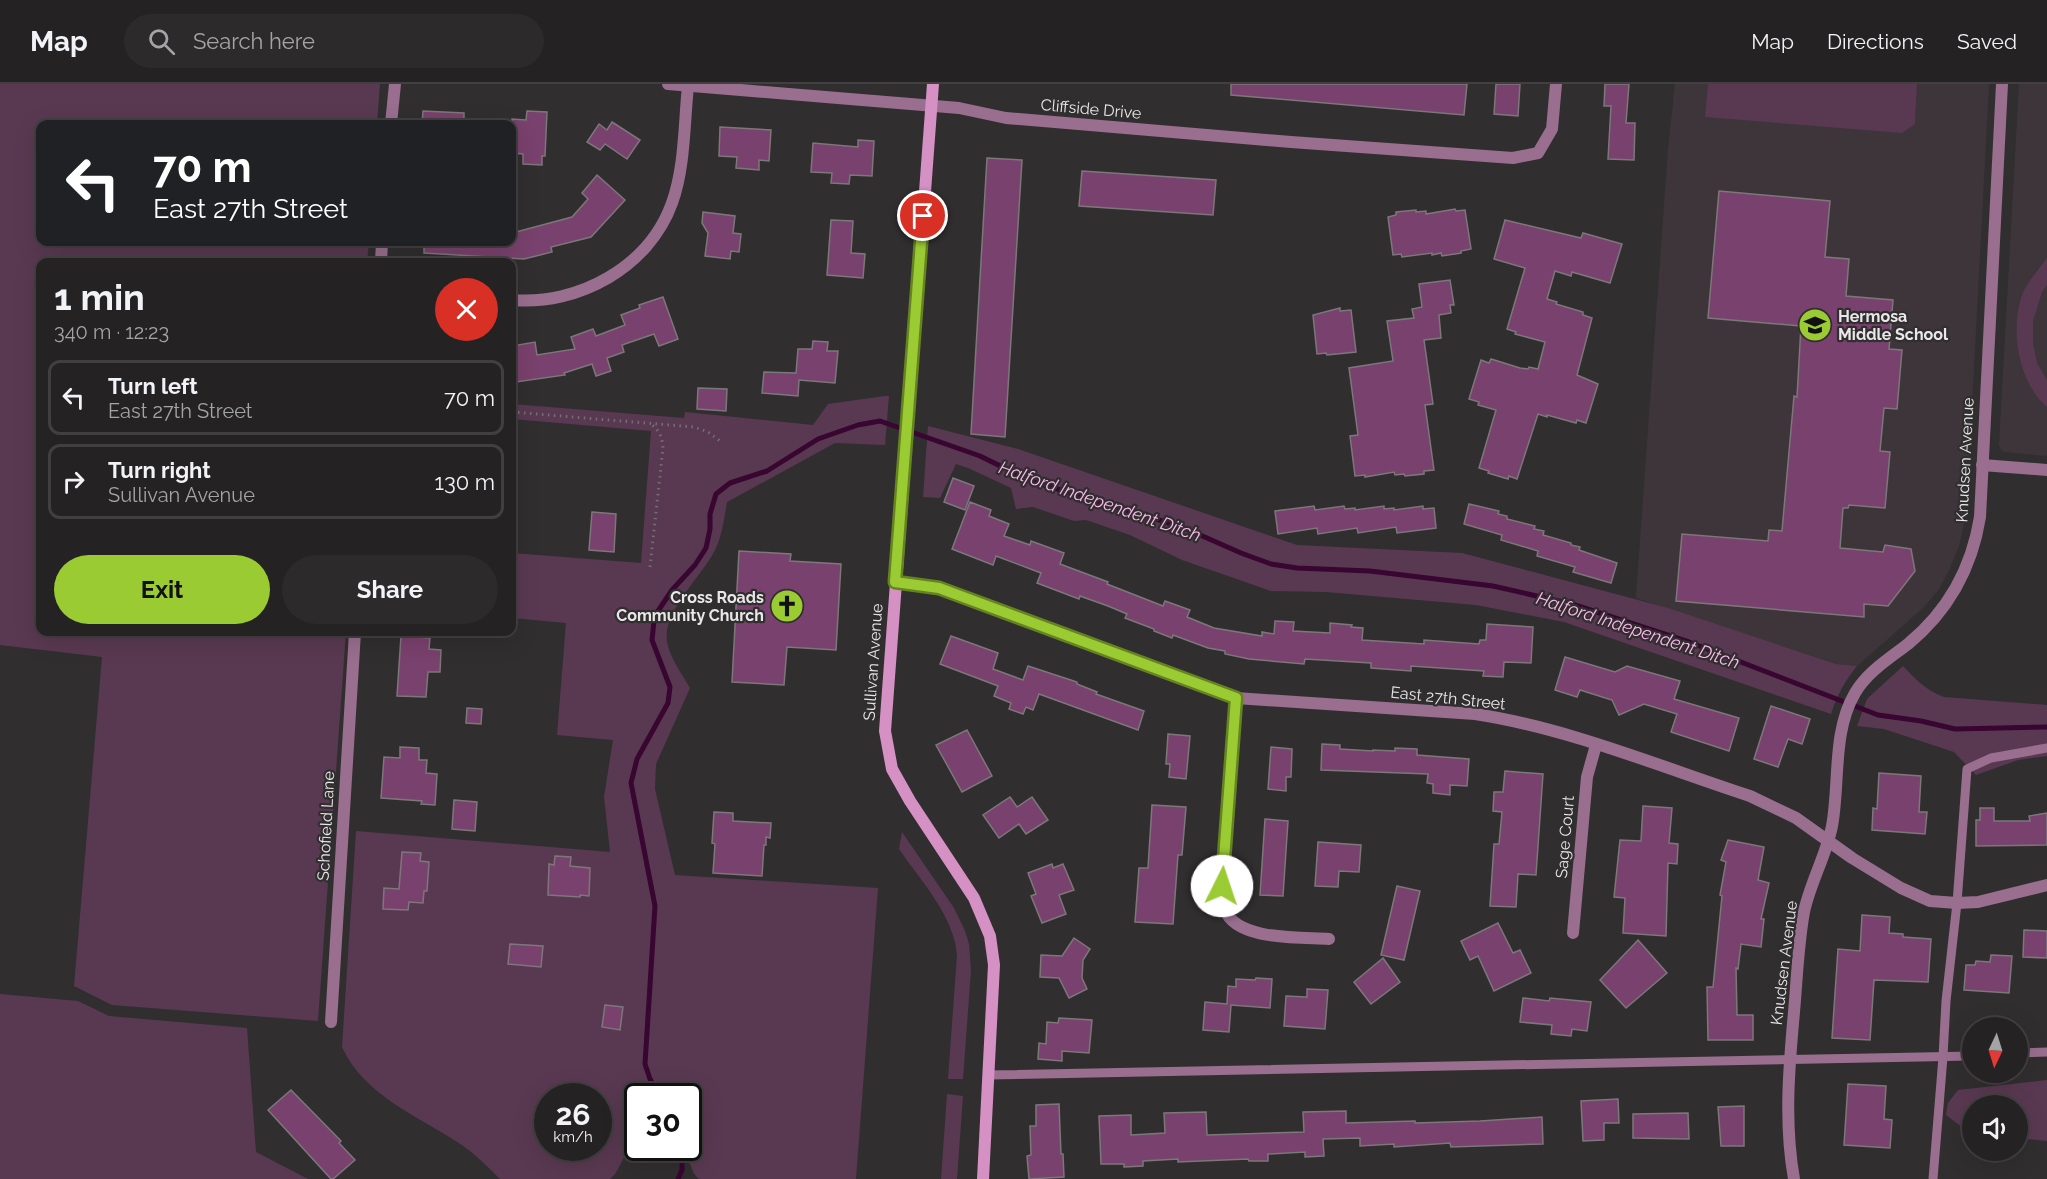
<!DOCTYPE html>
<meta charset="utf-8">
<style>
:root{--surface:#252224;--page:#2d2a2c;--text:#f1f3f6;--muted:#a3a4a6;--line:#423f41;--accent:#9bcb33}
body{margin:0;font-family:Raleway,sans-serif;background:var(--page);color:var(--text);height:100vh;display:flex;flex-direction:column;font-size:22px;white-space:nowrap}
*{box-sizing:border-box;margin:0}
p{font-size:20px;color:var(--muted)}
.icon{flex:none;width:33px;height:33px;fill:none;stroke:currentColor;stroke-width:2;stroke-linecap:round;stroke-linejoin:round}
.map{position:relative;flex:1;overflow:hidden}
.side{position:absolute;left:36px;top:174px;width:480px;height:378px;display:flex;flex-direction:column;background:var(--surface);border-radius:12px;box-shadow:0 6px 24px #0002,0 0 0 2px var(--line)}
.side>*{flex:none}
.banner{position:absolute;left:36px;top:36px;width:480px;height:126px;border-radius:12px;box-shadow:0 6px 24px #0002,0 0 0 2px var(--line);background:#202124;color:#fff;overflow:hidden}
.needle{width:39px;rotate:184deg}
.tools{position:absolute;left:1962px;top:933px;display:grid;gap:12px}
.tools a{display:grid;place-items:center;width:66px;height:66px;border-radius:50%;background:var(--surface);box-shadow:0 6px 24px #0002,0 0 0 2px var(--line);font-size:30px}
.speed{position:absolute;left:534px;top:999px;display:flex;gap:12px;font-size:30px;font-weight:700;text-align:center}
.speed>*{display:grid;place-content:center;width:78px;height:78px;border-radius:50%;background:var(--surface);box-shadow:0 6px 24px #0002,0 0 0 2px var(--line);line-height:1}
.speed small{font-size:15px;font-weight:400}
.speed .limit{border:3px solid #111;border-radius:9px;background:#fff;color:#111}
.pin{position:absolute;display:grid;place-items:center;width:51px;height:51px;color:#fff;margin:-26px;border:3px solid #fff;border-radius:50%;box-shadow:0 2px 6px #0007}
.me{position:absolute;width:66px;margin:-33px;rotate:4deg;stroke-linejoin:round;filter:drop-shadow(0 0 4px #0008)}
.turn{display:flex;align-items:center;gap:21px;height:126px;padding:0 18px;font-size:27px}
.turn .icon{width:78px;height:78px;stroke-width:2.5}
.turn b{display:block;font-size:42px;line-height:51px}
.round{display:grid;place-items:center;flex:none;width:63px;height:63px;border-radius:32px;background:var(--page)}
.head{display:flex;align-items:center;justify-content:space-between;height:102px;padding:0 18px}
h1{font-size:36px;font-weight:700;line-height:45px}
.action{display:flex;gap:12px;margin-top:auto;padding:12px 18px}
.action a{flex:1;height:69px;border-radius:36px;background:var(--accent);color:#111;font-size:24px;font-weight:700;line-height:69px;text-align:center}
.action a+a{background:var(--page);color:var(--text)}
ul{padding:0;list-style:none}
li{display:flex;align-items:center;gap:18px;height:75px;margin:0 12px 9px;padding:0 6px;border:3px solid var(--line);border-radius:12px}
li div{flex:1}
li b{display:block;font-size:22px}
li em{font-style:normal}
header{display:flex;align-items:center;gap:36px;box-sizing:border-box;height:84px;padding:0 30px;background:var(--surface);border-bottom:2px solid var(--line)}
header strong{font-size:28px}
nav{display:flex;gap:33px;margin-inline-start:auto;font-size:21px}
.search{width:420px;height:54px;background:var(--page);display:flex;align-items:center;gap:15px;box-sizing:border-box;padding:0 21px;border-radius:33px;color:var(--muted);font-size:22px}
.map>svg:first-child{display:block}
.built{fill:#3e353b}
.green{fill:#593951;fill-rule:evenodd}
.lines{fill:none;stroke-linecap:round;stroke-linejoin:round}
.stream{stroke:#390531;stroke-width:5}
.building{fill:#79416d;stroke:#7c777a;stroke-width:1.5}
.path{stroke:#727071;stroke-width:3;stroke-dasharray:1.5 4.5;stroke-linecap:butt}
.service{stroke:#996e8e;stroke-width:9}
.minor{stroke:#996e8e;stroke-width:12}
.tertiary{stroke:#996e8e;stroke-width:12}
.secondary{stroke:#d590c4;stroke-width:12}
.route-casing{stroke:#658421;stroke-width:15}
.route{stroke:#9bcb33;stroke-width:10}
.labels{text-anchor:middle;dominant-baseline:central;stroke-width:4.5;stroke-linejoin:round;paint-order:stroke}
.street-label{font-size:16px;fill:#e9e7e8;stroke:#312e30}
.poi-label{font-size:16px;font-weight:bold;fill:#e9e7e8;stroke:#312e30;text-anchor:start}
.water-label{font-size:18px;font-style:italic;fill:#fcb8eb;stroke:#312e30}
</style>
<header>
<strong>Map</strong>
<div class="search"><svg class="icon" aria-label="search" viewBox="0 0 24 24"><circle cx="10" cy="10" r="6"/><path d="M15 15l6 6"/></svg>Search here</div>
<nav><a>Map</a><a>Directions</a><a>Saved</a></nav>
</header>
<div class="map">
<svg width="2047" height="1095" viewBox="0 0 2047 1095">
<rect width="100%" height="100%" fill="#312e30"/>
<!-- built -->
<g class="built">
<path d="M1675,0H1708L1706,33L1915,40L1917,0H1989L1967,415L1964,439L1959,462L1950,484L1939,505L1924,523L1857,582L1836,580L1636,514L1668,65Z"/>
<path d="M2019,0H2047V372L2005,368L2001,366L1999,361Z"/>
</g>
<!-- green -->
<g class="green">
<path d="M0,0H380L377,40H40V158H369L367,178H40V548H346L318,937L112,921L74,902L102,573L0,561Z"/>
<path d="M1708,0H1917L1915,40L1902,49L1705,33Z"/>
<path d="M2047,174V201L2042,208L2033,237V260L2037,279L2047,296V323C2020,300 2011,252 2020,218C2023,202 2038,187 2047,174Z"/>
<path d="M885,312H889L885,361L835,359L727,418C724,435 722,453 714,468C701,493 662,528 667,558C670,574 682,590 690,604L656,680L655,705L675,791L878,804L856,1095H699C691,1088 693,1085 689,1078C682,1068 669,1065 657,1064H688V1012H638V1064H641L629,1065L615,1090L610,1095H500C488,1083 476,1071 462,1061C419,1032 365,1013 342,963L356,747L610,768L604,713L613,656L557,651L566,539L512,534V469L641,479L651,347L512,335V320L684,334L685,328L813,341L828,320ZM548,1012H598V1064H548Z"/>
<path d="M928,342L1018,365L1297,461L1462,469L1668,524L1836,580L1857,582C1845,597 1837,611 1831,630L1564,538L1476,521L1326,508L1271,507L1182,476L1130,451L1086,436L1074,437L1033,423L1016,425L1011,404L968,384L956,380L940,414L923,413Z"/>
<path d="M1903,582C1915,595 1927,607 1944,613L2047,621V672L2018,676L1976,691L1954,668L1884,645L1857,642L1867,615Z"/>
<path d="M902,748L954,824L965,847L969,860L971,886L963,995H948L957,871C954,832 921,797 899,765Z"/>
<path d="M0,910L78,917L109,932L247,944L256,1068L308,1095H0Z"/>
<path d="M2047,996V1057L2018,1054V1022H1972V1048L1967,1047L1946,1031L1948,1019L1958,1006Z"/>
<path d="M947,1010L963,1012L957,1095H941Z"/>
</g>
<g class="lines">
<!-- stream -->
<g class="stream">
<path d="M661,1012L650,995L645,980L655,822L631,699L637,675L668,619L670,603L652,556L654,537L656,530L672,506L695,481L706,464L710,445V430L716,410L730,399L767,387L818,355L858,341L880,337L980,372L1031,397L1182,443L1241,469L1271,480L1297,484L1370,487L1493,502L1572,520L1689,558L1878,631L1921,637L1955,645L2047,643"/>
<path d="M678,1095L682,1086V1064"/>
</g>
</g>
<!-- building -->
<g class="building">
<path d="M1231,0H1467L1464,31L1231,11Z"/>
<path d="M1496,0H1520L1518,32L1494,30Z"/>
<path d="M1605,0H1629L1626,39H1635L1634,76L1608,75L1611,22H1604Z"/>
<path d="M423,27L464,29V40H422Z"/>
<path d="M527,27L547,28L545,72H542V81L523,80V70L512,69V35L526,36Z"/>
<path d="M612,38L640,56L627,75L605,60L600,66L587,58L599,40L607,46Z"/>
<path d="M720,43L771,46L769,77L759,76V86L736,84L737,73L719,72Z"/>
<path d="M858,56L874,57L872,92L850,91L849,100L831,99L832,89L811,88L813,59L858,63Z"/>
<path d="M987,74L1022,76L1005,353L971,350Z"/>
<path d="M1082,87L1216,96L1213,131L1079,122Z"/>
<path d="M597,91L625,116L591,153L551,163L552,168L524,175L424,169V158H512V149L572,133L588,115L582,109Z"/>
<path d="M1719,107L1830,117L1825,173L1849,175L1846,212L1893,216L1889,265L1902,266L1897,325L1884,324L1880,367L1890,368L1885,424L1849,421L1848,424H1843L1840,464L1883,468L1885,461L1911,465L1915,487L1888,522L1864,520V533L1676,517L1682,450L1768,457L1769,446L1782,447L1794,312L1797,313L1801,242L1708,234Z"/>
<path d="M1455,125L1456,127L1465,126L1471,165L1461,167V169L1442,172L1441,169L1432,171V169L1402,173L1401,170L1393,171L1388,133L1396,131V128L1416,126V128L1426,127V130Z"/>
<path d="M703,128L735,132L733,149L741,150L739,168L731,167L730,175L705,172L708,149L702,139Z"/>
<path d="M831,136L853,137L851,169L865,170L863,194L827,191Z"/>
<path d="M1505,136L1581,154L1583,149L1622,160L1610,199L1572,188L1571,192L1555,187L1547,215L1557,218L1556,220L1583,228V231L1592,234L1577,291L1598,300L1586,339L1577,336L1576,339L1547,331V333L1538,330L1517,395L1509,392L1508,395L1488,389L1489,387L1479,384L1496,326L1478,321L1479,318L1469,315L1481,276L1489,279L1491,275L1520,284L1528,285L1529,283L1538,285L1545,258L1515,250L1516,248L1507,245L1525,184L1494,175Z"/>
<path d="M1450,196L1454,221H1450L1451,229L1439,231L1441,254L1424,256L1433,320L1425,321L1434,386L1424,387V390L1405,392L1404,390L1395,391L1394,388L1365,393V391L1355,392L1350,352L1358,351L1349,284L1393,277L1387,237L1414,234L1412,225L1422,223L1419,200Z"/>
<path d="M663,213L678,255L659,262L654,250L622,261L624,268L607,274L611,287L596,292L592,280L564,289L565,291L516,298L512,262L535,258L537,271L575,265L571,253L593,245L596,252L625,241L621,231L640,224L639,221Z"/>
<path d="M1340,224V227L1351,226L1356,268L1327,271L1326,269L1317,270L1313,231Z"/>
<path d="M813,257L828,258L827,267H838L835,299L799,296L798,312L762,309L764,288L796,289L798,265H812Z"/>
<path d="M698,304L727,305L726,327L697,325Z"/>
<path d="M953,394L974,402L965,426L944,418Z"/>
<path d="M970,418L991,426L989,432L1009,440L1004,452L1030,461L1031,457L1064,469L1060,480L1108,498L1107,500L1163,522L1165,517L1190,526L1187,533L1214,544L1262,552V548L1274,550L1275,537L1294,538L1293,547L1330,549V539L1352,541L1351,543L1363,544L1362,556L1424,560V556L1479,560L1480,556H1486L1487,540L1533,543L1531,579L1504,578L1503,593L1483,592L1484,587L1411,582V587L1371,584V579L1305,575L1304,580L1249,575L1225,570V567L1208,564L1173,551L1172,554L1154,547V545L1125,534L1127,530L1108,522L1080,512L1079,515L1037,499L1041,489L996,472L993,481L952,465Z"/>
<path d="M1469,420L1499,427L1498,430L1507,432V435L1535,442L1534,445L1544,447L1543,451L1571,459V461L1580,463L1579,466L1617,479L1611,499L1573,488L1575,483L1537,472L1538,467L1501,456L1502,451L1464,440Z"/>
<path d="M1314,422L1315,426L1344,422L1345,425L1355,424V426L1384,422V425L1394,424V426L1423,422V425L1434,424L1436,444L1397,449L1396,443L1358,449L1357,444L1318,450L1317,444L1278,450L1275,427Z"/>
<path d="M592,428L616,430L614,468L589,466Z"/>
<path d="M739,467L791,470L790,477L841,480L836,566L787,563L784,601L732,598Z"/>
<path d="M401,552L430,554L429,565L441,566L440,588H428L426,613L397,612Z"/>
<path d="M951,552L998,569L993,585L1023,596L1028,582L1077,598V600L1097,608L1096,610L1144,627L1138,646L1039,610L1033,626L1026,623L1023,630L1009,625L1011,619L994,612L998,602L940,580Z"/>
<path d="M1565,573L1615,588L1627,582L1680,597L1674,615L1739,634L1729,667L1671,648L1677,630L1644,620L1619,631L1612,616L1580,606L1577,613L1555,606Z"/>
<path d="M1771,622L1810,635L1802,660L1788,655L1778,683L1754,675Z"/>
<path d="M467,624L482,625L481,640L466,639Z"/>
<path d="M967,646L992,692L962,708L936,661Z"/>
<path d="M1168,650L1190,652L1186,695L1169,693L1170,680H1166Z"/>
<path d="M1322,660L1340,661V665L1373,667V666L1395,667V664L1417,665V671L1469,675L1467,702L1450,701V711L1433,709V700L1427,699L1428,690L1321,686Z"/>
<path d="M400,663L419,664V676H427L426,689L437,690L435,721L421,720L422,717L381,714L384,673L400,674Z"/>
<path d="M1271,663L1292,665L1291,693H1286V707L1268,705Z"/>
<path d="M1505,687L1543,690L1536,791L1518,790L1516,823L1490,822L1494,760H1499L1502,728L1493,727L1494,708H1503Z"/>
<path d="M1879,689L1921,692L1919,728H1927L1925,750L1872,746L1873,724L1877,725Z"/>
<path d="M1010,713L1017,723L1032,713L1048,736L1026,750L1019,740L999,754L983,731Z"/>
<path d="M454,716L477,718L475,747L452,745Z"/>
<path d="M1152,721L1186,723L1182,771H1178L1173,840L1135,838L1139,784H1148Z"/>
<path d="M1643,722L1672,724L1669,759L1678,760L1677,780L1668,779L1666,852L1623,849L1625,814L1614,813L1620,756L1641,757Z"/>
<path d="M1980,724H1994V737H2030L2029,732L2047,729V761L1976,762V736H1980Z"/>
<path d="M714,728L733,729V737L771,739L770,754L766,753V761H764L762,792L713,789L715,760L712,759Z"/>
<path d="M1265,735L1288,737L1283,812L1260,811Z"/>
<path d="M1728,756L1764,763L1758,796L1769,799L1761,835H1764L1761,863L1741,860L1738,885L1736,884L1737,931H1753V956H1708L1707,903H1713L1722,812L1720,811L1726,778L1721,776Z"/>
<path d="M1318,758L1361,761L1359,788L1339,787L1338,803L1315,802Z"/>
<path d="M402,768L421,769L420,777L429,778L427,807H424L423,819L409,818L408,826L383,825L384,804L399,805Z"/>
<path d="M555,772L571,773L570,782L590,784L589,812L580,811V813L548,811L549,780L554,781Z"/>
<path d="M1052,780L1053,784L1063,780L1074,806L1059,811L1066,830L1042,839L1031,812L1036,810L1028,789Z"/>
<path d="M1397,802L1420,807L1404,876L1381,871Z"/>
<path d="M1862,831L1890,833L1889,849L1903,850V853L1931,855L1928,898L1874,896L1870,956L1832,954L1838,865L1860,867Z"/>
<path d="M1498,839L1513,869L1520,866L1531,889L1494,907L1478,872L1470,876L1461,857Z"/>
<path d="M2024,846L2047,847V874L2023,873Z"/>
<path d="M1074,854L1090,865L1083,876L1082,894L1087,905L1069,914L1059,894L1040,893L1041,871L1062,872Z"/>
<path d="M1638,856L1667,889L1626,924L1600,896Z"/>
<path d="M510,860L543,862L541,883L508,880Z"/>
<path d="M1991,871L2012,872L2009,909L1964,906L1966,881H1975L1976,877L1990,878Z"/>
<path d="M1383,874L1400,898L1371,920L1354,898Z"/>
<path d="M1256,894L1272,895L1270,924L1231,921L1229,948L1203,946L1205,918L1227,920L1228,902L1236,903V895L1255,896Z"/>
<path d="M1307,905L1328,906L1325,945L1284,942L1286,912L1307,913Z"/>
<path d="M1523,914L1549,917L1550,914L1591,918L1587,947L1572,945L1571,952L1551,950L1552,941L1520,938Z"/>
<path d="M605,921L623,923L620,946L602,943Z"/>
<path d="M1059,934L1092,936L1089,969L1062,967V977L1038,975L1039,959L1046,960L1047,938L1058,939Z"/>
<path d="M1848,1000L1886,1002L1884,1035L1892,1036L1890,1064L1844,1061Z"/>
<path d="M291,1006L341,1057L339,1059L355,1076L333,1095H331L268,1026Z"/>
<path d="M1618,1015L1619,1039H1604V1056L1583,1057L1581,1017Z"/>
<path d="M1059,1020L1061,1070H1063L1064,1093L1029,1095L1027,1072L1031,1071L1030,1042H1036V1021Z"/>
<path d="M1744,1022V1062H1721L1718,1023Z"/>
<path d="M1346,1027V1039L1415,1037V1039L1480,1037L1542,1033L1543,1060L1451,1063L1450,1059L1394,1063V1060L1360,1062V1054L1323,1055L1324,1072L1305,1073V1068L1268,1070V1077H1249L1248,1075L1178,1078V1075L1143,1077V1082L1124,1083V1080H1101L1099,1032L1131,1031V1051L1165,1049L1164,1029L1206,1028L1207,1051L1304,1048L1303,1028Z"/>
<path d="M1688,1029L1689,1055L1633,1054V1030Z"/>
</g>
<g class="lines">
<!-- path -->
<g class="path">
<path d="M512,328L694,343L708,348L720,357"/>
<path d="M650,483L663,364C662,353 660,347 651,340"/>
</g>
<!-- service -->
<g class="service">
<path d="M2018,969L2047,968"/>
<path d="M988,991L1972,972"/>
<path d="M1933,1095L1943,973L1946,917L1957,819L1967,685L1991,674L2047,664"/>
</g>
<!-- minor -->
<g class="minor">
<path d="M668,0L959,24L1006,34L1291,58L1513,74L1538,69L1552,45L1556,0"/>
<path d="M391,40L395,0"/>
<path d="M381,178L382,158"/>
<path d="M512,216C578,222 649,183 672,119C685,83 684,40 688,2"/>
<path d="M1982,381L2047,386"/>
<path d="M895,498L939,504L1236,614L1475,630C1568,644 1661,683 1750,712L1796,734L1852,774L1901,804L1930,817L1957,819L1978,818L2047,801"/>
<path d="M1236,614L1222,803C1223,810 1223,819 1225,826C1237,857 1301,853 1329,855"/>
<path d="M1573,849L1587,693L1596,661"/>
<path d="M331,938L355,548"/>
</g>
<!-- tertiary -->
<path class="tertiary" d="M1794,1095C1784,1039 1789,983 1794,928C1797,895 1798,861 1804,828C1810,799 1826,772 1832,742C1840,699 1832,648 1855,609C1867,588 1890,574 1908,560C1948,527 1972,483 1980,433L2002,0"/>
<!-- secondary -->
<path class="secondary" d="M933,0L885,647L892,685L910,717L974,814L990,852L994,881L983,1095"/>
</g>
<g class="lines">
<!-- route casing -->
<g class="route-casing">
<path id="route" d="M923,132L895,498L939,504L1236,614L1222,802"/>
</g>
<!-- route -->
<use href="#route" class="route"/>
</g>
<!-- icons -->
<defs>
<g id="school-disc" transform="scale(1.725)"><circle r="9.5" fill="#9bcb33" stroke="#312e30"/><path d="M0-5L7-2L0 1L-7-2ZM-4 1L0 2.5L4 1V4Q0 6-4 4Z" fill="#111"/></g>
<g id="church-disc" transform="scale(1.725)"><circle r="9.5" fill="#9bcb33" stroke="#312e30"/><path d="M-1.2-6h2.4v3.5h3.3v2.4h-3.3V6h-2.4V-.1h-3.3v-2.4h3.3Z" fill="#111"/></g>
</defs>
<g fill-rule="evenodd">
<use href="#school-disc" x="1815" y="241"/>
<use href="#church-disc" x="787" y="522"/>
</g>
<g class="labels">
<!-- street labels -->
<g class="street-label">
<text transform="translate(1091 25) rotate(5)">Cliffside Drive</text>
<text transform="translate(1965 376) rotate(-87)">Knudsen Avenue</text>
<text transform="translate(873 578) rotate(-86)">Sullivan Avenue</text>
<text transform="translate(1448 614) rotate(6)">East 27th Street</text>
<text transform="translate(326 742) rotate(-87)">Schofield Lane</text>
<text transform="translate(1565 753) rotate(-85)">Sage Court</text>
<text transform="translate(1784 879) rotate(-83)">Knudsen Avenue</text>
</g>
<!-- poi labels -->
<g class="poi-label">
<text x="1838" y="232">Hermosa<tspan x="1838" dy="18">Middle School</tspan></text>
<text x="764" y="513" text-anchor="end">Cross Roads<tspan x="764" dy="18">Community Church</tspan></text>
</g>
<!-- water labels -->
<g class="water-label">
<text transform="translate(1100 417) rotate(19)">Halford Independent Ditch</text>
<text transform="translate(1638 546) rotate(18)">Halford Independent Ditch</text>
</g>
</g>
</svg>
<div class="tools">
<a><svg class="needle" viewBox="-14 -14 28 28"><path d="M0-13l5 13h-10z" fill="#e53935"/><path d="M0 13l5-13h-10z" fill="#a3a4a6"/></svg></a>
<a><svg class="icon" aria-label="sound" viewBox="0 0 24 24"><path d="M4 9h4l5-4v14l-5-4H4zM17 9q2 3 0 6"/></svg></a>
</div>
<div class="speed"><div>26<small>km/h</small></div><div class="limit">30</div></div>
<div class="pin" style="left:923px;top:132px;background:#d93025"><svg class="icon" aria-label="arrive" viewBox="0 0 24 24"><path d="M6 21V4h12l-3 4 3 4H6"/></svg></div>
<svg class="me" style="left:1222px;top:802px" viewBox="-20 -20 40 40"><circle r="19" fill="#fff"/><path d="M0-13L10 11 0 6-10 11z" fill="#9bcb33"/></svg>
<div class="banner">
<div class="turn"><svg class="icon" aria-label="left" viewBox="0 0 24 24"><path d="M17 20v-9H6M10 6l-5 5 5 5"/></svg><div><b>70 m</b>East 27th Street</div></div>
</div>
<section class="side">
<div class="head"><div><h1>1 min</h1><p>340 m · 12:23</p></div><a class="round" style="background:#d93025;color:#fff"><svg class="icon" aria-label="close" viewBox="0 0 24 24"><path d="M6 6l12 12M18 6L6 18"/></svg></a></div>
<ul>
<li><svg class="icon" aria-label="left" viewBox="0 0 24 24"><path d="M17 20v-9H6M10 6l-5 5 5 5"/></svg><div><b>Turn left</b><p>East 27th Street</p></div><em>70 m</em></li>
<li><svg class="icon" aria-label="right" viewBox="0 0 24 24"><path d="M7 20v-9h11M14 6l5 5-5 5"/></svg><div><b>Turn right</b><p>Sullivan Avenue</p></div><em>130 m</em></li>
</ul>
<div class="action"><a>Exit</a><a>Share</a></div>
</section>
</div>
